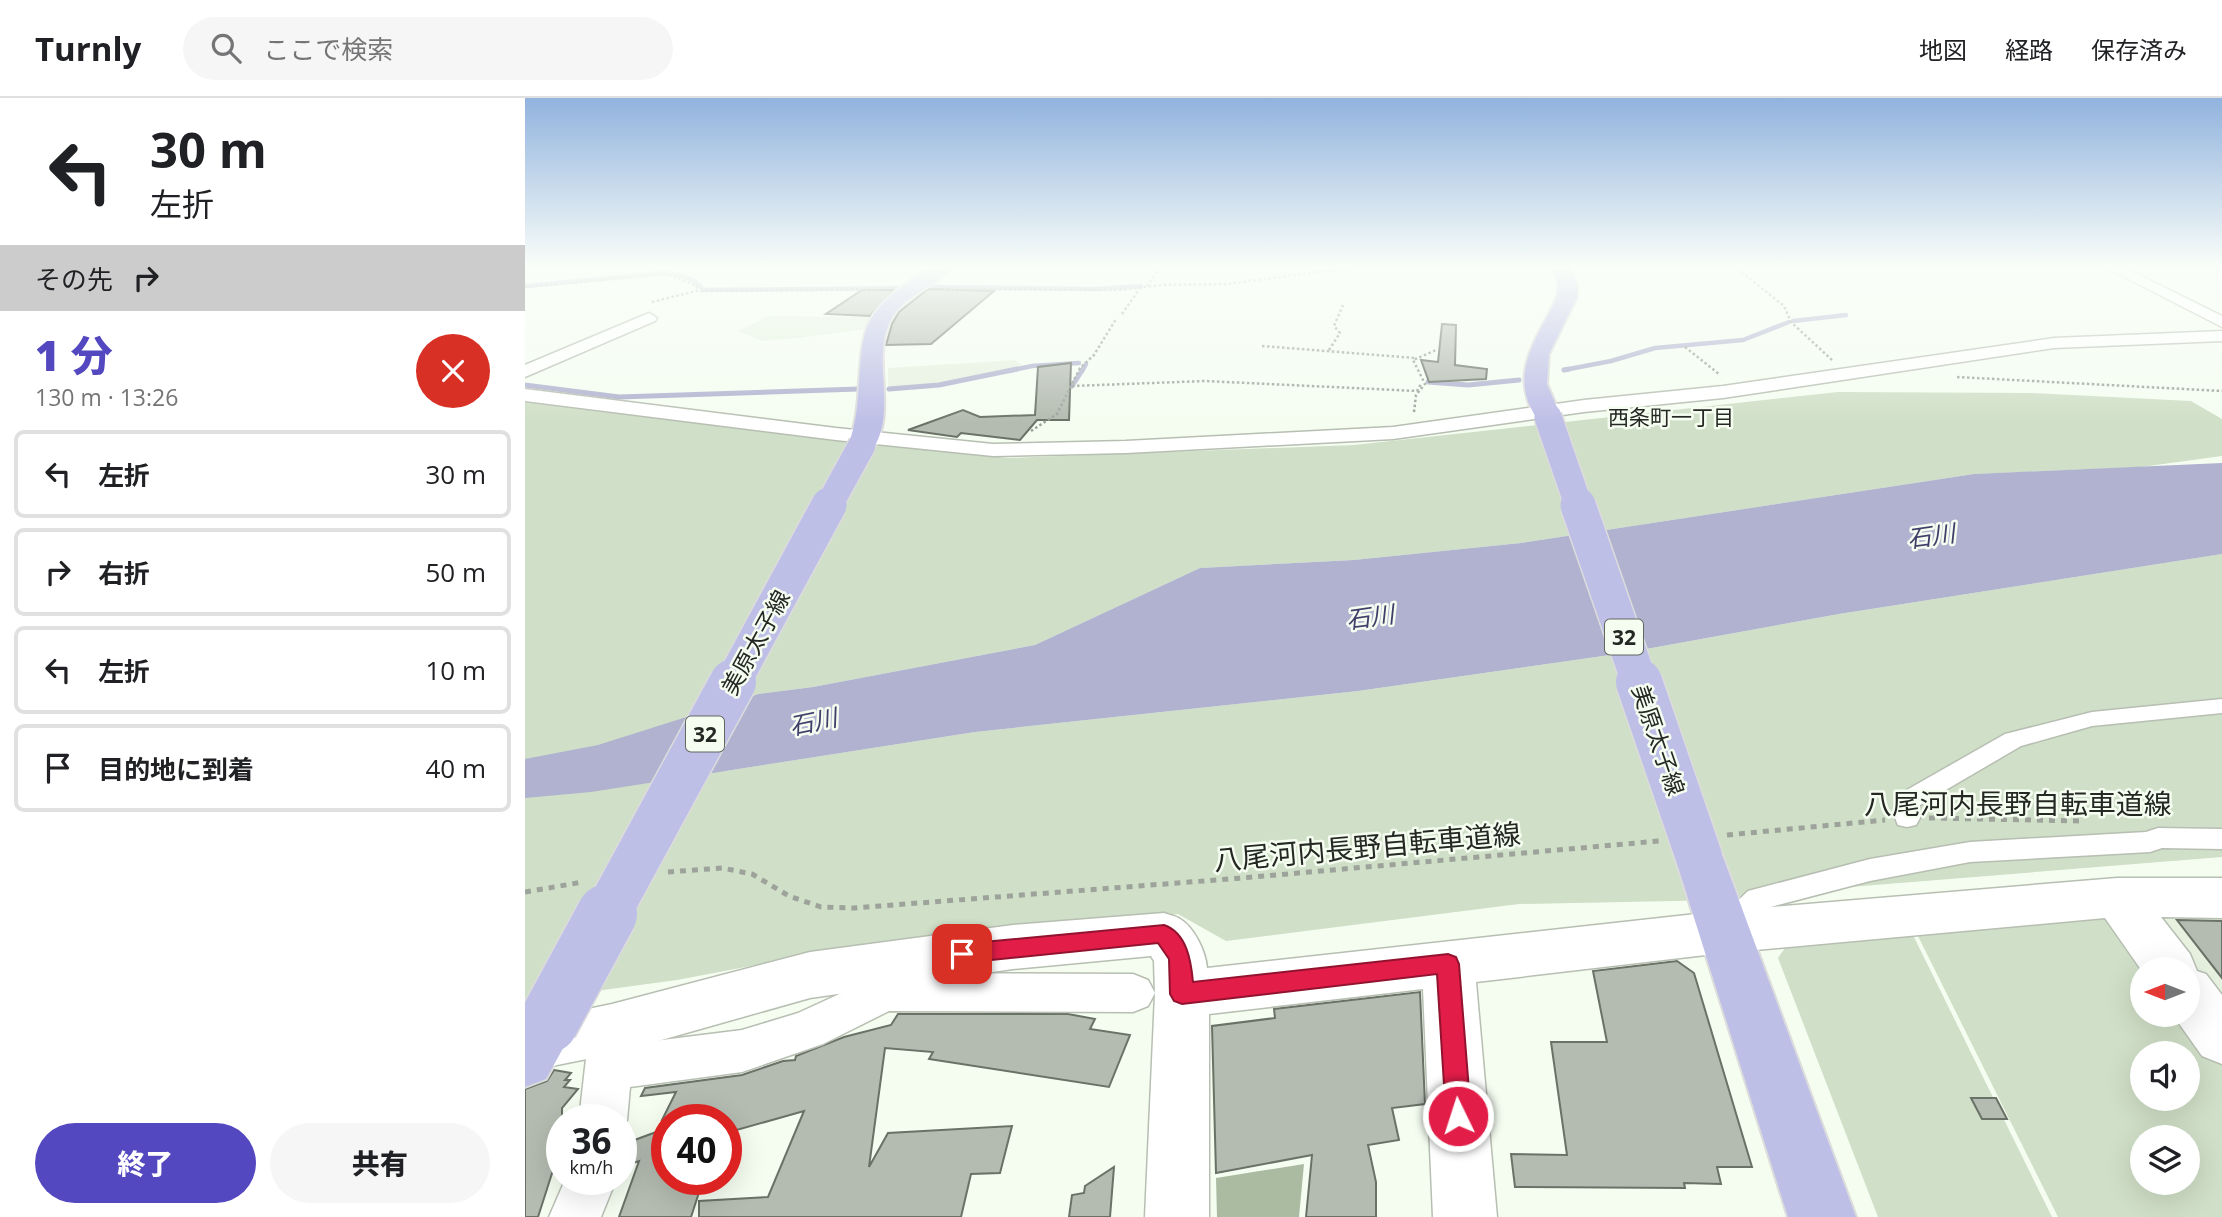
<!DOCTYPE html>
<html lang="ja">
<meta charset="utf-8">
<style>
:root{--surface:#fff;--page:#f6f6f6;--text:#202124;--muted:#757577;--line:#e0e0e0;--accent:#5448c0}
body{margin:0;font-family:"Open Sans","Noto Sans JP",sans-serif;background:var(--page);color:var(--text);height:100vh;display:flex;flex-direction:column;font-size:26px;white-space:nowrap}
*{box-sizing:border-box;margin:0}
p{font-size:23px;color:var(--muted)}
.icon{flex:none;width:38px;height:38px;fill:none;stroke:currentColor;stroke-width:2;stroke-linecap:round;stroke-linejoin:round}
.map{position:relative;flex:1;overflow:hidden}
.panel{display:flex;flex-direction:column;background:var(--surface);width:525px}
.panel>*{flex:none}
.banner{background:#fff;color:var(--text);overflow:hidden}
.needle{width:46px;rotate:270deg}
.fabs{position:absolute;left:1605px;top:859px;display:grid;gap:14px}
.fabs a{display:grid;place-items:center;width:70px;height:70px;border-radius:50%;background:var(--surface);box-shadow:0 7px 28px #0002;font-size:35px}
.speed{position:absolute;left:21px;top:1006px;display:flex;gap:14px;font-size:35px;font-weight:700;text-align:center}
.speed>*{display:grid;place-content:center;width:91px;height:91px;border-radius:50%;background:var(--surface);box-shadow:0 7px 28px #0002;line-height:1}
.speed small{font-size:18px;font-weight:400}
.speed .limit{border:10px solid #d22;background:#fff;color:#111}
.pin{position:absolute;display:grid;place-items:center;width:60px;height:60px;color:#fff;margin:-30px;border-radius:14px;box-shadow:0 4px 10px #0006}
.me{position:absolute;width:77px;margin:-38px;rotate:356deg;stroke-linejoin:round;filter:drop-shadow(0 0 5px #0008)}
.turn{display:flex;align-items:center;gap:24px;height:147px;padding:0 35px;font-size:32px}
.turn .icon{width:91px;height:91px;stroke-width:2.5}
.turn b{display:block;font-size:49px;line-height:60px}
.then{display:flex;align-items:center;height:66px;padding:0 35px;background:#0003;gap:14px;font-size:26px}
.round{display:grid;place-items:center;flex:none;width:74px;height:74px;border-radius:37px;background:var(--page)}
.summary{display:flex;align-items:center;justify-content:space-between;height:119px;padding:0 35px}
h1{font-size:42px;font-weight:800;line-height:52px;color:var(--accent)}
.primary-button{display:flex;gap:14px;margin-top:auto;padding:14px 35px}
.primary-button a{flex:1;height:80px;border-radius:42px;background:var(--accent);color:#fff;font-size:28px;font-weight:800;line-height:80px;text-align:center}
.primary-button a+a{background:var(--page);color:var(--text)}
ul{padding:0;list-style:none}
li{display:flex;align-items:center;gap:21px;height:88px;margin:0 14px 10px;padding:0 21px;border:4px solid var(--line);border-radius:10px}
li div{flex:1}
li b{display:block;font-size:26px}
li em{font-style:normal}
header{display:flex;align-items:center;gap:42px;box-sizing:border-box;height:98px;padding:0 35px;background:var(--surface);border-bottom:2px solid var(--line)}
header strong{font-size:33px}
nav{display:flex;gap:38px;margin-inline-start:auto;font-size:24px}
.search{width:490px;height:63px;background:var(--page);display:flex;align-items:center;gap:18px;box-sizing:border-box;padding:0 24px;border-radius:38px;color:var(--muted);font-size:26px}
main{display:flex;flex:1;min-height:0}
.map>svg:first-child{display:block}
.built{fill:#e6f1df}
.green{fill:#d0dfc7;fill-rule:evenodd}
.forest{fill:#abbba1}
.water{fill:#b0b2cf}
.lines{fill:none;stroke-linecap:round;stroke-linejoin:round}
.stream-far1{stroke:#b0b2cf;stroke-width:4.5}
.stream{stroke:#b0b2cf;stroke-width:5}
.building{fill:#b4bbb0;stroke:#6a7166;stroke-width:2}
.pedestrian-casing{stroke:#b7beb2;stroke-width:3}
.minor-casing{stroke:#b7beb2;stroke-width:3}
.tertiary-casing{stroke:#b7beb2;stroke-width:3}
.primary-casing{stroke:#dcdcdc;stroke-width:4}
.path-far1{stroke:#9da39a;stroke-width:2.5;stroke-dasharray:2.5 2.5;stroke-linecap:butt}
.path{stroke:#9da39a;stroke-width:5;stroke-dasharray:6 6;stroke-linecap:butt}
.pedestrian{fill:#fff;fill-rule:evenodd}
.minor{fill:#fff;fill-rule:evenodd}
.tertiary{fill:#fff;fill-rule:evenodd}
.primary{fill:#bebfe7;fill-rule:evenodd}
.primary-bridge-far3-casing{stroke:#dcdcdc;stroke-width:30;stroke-linecap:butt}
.primary-bridge-far2-casing{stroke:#dcdcdc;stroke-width:38;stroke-linecap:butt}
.primary-bridge-far1-casing{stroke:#dcdcdc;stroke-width:49;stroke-linecap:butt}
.primary-bridge-casing{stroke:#dcdcdc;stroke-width:63;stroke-linecap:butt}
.primary-bridge-far3{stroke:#bebfe7;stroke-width:27}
.primary-bridge-far2{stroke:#bebfe7;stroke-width:35}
.primary-bridge-far1{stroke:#bebfe7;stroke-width:46}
.primary-bridge{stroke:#bebfe7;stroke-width:60}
.route{fill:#e11d48;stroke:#92132f;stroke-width:2}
.labels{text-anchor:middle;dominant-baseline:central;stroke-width:5;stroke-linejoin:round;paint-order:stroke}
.far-neighbourhood-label{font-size:21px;fill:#242722;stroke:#f5fdf1}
.shield{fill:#f5fdf1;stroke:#636760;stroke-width:2}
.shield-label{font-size:21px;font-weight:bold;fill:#242722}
.street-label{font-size:23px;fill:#242722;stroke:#f5fdf1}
.water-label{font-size:24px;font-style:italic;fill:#3f406a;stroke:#f5fdf1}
.near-street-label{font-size:28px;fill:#242722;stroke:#f5fdf1}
</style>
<header>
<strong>Turnly</strong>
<div class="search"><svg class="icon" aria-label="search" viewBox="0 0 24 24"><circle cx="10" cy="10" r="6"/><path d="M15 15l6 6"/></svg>ここで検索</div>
<nav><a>地図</a><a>経路</a><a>保存済み</a></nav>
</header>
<main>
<section class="panel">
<div class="banner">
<div class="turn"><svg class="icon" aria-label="left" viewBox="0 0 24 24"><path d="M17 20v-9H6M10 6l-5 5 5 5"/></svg><div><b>30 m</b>左折</div></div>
<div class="then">その先<svg class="icon" aria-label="right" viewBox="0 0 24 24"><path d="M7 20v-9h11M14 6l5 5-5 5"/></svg></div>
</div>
<div class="summary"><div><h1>1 分</h1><p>130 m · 13:26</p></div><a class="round" style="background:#d93025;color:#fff"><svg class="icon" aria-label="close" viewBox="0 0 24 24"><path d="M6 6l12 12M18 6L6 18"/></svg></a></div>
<ul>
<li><svg class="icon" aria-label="left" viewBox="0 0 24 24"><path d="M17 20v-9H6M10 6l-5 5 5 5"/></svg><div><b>左折</b></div><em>30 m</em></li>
<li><svg class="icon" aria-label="right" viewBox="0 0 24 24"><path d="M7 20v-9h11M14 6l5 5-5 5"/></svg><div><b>右折</b></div><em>50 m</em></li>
<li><svg class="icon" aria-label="left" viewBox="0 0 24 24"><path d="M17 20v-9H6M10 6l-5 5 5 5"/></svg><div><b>左折</b></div><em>10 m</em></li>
<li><svg class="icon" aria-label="arrive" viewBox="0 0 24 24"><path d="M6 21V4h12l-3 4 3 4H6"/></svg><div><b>目的地に到着</b></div><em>40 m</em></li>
</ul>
<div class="primary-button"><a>終了</a><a>共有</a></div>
</section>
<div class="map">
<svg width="1697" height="1119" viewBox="0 0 1697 1119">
<rect width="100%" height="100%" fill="#f5fdf1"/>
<!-- built -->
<g class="built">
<path d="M244,218L308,219H345L340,231L274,240L238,243L213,233Z"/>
<path d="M490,262L497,267L435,283L363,290V270Z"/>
<path d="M1619,814L1697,815V915Z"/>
</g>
<!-- green -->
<g class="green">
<path d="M1313,294L1505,295L1666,303L1697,321V358L1616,369L1449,376L996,445L829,462L675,470L510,547L288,589L234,596L200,673L450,634L833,593L1099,555L1314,516L1697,456V759L1300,791L1250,801L994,806L701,843L653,816L320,850L152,882L78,892L0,918V300L326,344L484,360L829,347Z"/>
<path d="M1572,814L1594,827L1617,872V917H1661L1697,964V1119H1533L1390,832ZM1617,956H1662V1001H1617ZM1617,1040H1662V1085H1617Z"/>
<path d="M1386,833L1527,1119H1353L1253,860L1262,847Z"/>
</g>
<!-- forest -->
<path class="forest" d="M779,1066L774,1119H692L691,1080Z"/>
<!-- water -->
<path class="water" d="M1697,365V456L1314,516L1099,555L833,593L450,634L66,694L0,700V661L73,647L234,596L288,589L510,547L675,470L829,462L996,445L1449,376Z"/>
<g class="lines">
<!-- stream-far1 -->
<g class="stream-far1">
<path d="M0,188L140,175C155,177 169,179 178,192L383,190"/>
<path d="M400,189L572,191L616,188"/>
<path d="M1268,223L1321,217"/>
<path d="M1039,272L1086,263L1130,250L1218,242L1264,224"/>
<path d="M483,273L507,268L554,265"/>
<path d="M557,273L561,266"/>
</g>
<!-- stream -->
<g class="stream">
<path d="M1039,272L1044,271"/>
<path d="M903,284L943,287L994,282"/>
<path d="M0,287L94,299L333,291"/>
<path d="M547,288L558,271"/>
<path d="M364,291L414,287L492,271"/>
</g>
</g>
<!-- building -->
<g class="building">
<path d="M403,191L469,193L406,246L361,247L367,226L374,214Z"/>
<path d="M337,192H369L345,218L301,216Z"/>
<path d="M917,226L931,227L930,267L962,271L961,281L904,284L896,262L913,264Z"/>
<path d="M546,265L544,322H512L495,342L436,335L432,339L383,332L438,312L455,319L510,317L513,269Z"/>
<path d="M1652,822L1697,823V880Z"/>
<path d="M1152,863L1169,875L1227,1069H1192L1196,1086L1159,1085L1160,1090L990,1089L986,1056L1042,1057L1026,944H1082L1068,873Z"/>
<path d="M895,894L900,1006L867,1010L874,1042L843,1047L851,1084V1119H781L787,1057L691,1075L687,928L750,920L749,911Z"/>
<path d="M373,916H543L570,921L565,931L605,937L584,989L404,961L408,954L360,950L344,1069L363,1035L487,1028L475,1075L446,1076L436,1119H174V1103L243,1099L279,1013L201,1035V1022H137L151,994L116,998L120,990L217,977L258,963L270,962L271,958L319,939L366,927Z"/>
<path d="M29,972L46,975L40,982H45L39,989L53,991L37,1010V1064L30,1066L13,1119H0V991L22,983Z"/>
<path d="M1446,1000H1471L1482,1021H1457Z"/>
<path d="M142,1030V1082H178L166,1119H94L114,1063L96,1069V1047Z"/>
<path d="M589,1069L585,1119H544L547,1097L559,1095L560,1088Z"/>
</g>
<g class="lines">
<!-- pedestrian casing -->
<g class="pedestrian-casing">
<g id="pedestrian">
<path d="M1697,601V615L1567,628L1496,648L1395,707V720L1391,727L1382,729L1373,727C1368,717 1368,706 1373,697L1480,636L1567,614Z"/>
<path d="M1633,730L1697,731V751L1637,750L1625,754L1445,764L1345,783L1242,810L1213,838L1203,842L1193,838L1189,830L1193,822L1223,793L1345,761L1445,744L1621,734Z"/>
</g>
</g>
<!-- minor casing -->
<g class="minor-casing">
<g id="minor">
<path d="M1578,168H1596L1697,218V229Z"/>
<path d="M124,215L132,220L130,223L0,279V267Z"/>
<path d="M1697,233V243L1529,250L1198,300L1059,314L868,341L601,355L468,358L311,342L0,303V291L311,330L468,346L601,343L868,329L1059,302L1198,288L1529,240Z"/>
<path d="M360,875L608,876L623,882L630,895L623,908L608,914L364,913L298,946L217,974L105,989L102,1022L96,1036V1022H54L62,952L69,937L85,931L101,937L105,946L217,932L273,915Z"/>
<path d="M40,1082H91L76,1119H24Z"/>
</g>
</g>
<!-- tertiary casing -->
<g class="tertiary-casing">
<path id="tertiary" d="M1592,780H1697V820L1636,819L1665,856L1672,873L1681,876L1697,897V966L1677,958L1648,917H1662V872L1617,873L1580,820L1198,855L951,884L972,1119H908L898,891L684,916V1119H620L630,896L629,863L626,858L488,871L285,900L87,956L12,971L0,966V924L87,906L285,854L488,827L639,815C644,817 651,818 655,821C669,829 681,854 682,870L1198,813Z"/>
</g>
<!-- primary casing -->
<g class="primary-casing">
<g id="primary">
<path d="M407,168H427C411,189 379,197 366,221C345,260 374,313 347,353L337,355L327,353L323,347C341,306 327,246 349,216C364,195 386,182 407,168Z"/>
<path d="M1027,168H1045L1052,186V199L1024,256L1022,286L1036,319L1032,324L1023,327L1014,324C987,285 1002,256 1022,219C1027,209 1033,200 1033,189C1033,182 1029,175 1027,168Z"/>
<path d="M1174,740L1191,746L1198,759L1331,1119H1263L1150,759L1157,746Z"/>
<path d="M23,899L43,907L52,925L21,981L0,989V910L3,907Z"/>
</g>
</g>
<!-- path-far1 -->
<g class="path-far1">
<path d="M1209,168L1259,208L1266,224L1307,262"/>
<path d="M622,188L636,168"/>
<path d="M0,189L142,176L172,188L171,193"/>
<path d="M419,191L594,192L638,187L701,186L840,168"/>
<path d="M127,204L171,193L355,191"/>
<path d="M597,216L615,190"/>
<path d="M737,248L890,260"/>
<path d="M1160,249L1194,276"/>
<path d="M804,252L815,235L809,228L818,207"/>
<path d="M1432,279L1697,293"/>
<path d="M547,288L680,283L892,293L896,286"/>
<path d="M889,314L891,297L900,286L888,262L911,252"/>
<path d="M506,333L532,316L555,270L569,257L591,221"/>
</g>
<!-- path -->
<g class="path">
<path d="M1404,720L1560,723"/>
<path d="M1202,737L1360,722"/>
<path d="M143,774L197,770L227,776L264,798L296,809L329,810L717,780L1134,743"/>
<path d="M0,794L58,784"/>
</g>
<!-- pedestrian -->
<use href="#pedestrian" class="pedestrian"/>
<!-- minor -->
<use href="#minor" class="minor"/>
<!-- tertiary -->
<use href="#tertiary" class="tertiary"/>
<!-- primary -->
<use href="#primary" class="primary"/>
<!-- primary-bridge-far3 casing -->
<g class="primary-bridge-far3-casing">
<g id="primary-bridge-far3">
<path d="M1023,319L1054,409"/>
<path d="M303,409L337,347"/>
</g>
</g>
<!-- primary-bridge-far2 casing -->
<g class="primary-bridge-far2-casing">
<g id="primary-bridge-far2">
<path d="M1053,407L1115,586"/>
<path d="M207,586L304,407"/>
</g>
</g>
<!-- primary-bridge-far1 casing -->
<g class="primary-bridge-far1-casing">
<g id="primary-bridge-far1">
<path d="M1114,584L1174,759"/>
<path d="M81,818L208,584"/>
</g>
</g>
<!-- primary-bridge casing -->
<g class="primary-bridge-casing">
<path id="primary-bridge" d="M23,925L82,816"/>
</g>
<!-- primary-bridge-far3 -->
<use href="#primary-bridge-far3" class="primary-bridge-far3"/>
<!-- primary-bridge-far2 -->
<use href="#primary-bridge-far2" class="primary-bridge-far2"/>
<!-- primary-bridge-far1 -->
<use href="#primary-bridge-far1" class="primary-bridge-far1"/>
<!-- primary-bridge -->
<use href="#primary-bridge" class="primary-bridge"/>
</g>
<!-- sky -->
<linearGradient id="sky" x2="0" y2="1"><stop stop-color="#91b3de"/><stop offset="0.52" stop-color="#fafef9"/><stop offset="1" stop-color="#fafef9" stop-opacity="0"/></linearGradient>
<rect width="1697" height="325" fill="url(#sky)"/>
<!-- route -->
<path class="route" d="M639,827C662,835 666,863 668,884L923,856L931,859L934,866L946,1018L943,1027L933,1030L924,1027L921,1018L912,876L657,906L649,903L645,896L644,861L633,845L437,865L429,863L426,856L429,849L437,846Z"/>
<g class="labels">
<!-- far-neighbourhood labels -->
<g class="far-neighbourhood-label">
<text x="1146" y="319">西条町一丁目</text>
</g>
<!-- shield labels -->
<g class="shield">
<rect x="1080" y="521.5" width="38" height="35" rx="5"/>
<rect x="161" y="618.5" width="38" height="35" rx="5"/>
</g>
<g class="shield-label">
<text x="1099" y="539">32</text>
<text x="180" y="636">32</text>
</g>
<!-- street labels -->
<g class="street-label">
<text transform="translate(230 544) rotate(-61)">美原太子線</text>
<text transform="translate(1134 642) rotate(71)">美原太子線</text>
</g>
<!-- water labels -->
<g class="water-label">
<text transform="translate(1406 437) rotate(-8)">石川</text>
<text transform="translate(845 518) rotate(-8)">石川</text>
<text transform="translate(288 623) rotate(-12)">石川</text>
</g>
<!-- near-street labels -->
<g class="near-street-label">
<text x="1493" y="705">八尾河内長野自転車道線</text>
<text transform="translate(842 748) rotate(-5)">八尾河内長野自転車道線</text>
</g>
</g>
</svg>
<div class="fabs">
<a><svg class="needle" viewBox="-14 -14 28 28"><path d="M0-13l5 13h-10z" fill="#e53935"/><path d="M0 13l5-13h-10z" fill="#757577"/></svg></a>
<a><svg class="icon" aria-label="sound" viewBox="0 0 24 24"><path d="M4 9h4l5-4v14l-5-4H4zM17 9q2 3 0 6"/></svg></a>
<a><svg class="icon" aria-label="layers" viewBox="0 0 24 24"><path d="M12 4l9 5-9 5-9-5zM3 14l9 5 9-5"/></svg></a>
</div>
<div class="speed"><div>36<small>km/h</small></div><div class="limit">40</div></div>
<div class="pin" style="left:437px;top:856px;background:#d93025"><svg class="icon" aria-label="arrive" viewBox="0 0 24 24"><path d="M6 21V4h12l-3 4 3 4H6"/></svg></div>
<svg class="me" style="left:933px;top:1018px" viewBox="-20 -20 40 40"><circle r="17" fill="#e11d48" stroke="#fff" stroke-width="3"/><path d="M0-11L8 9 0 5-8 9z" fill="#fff"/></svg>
</div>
</main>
